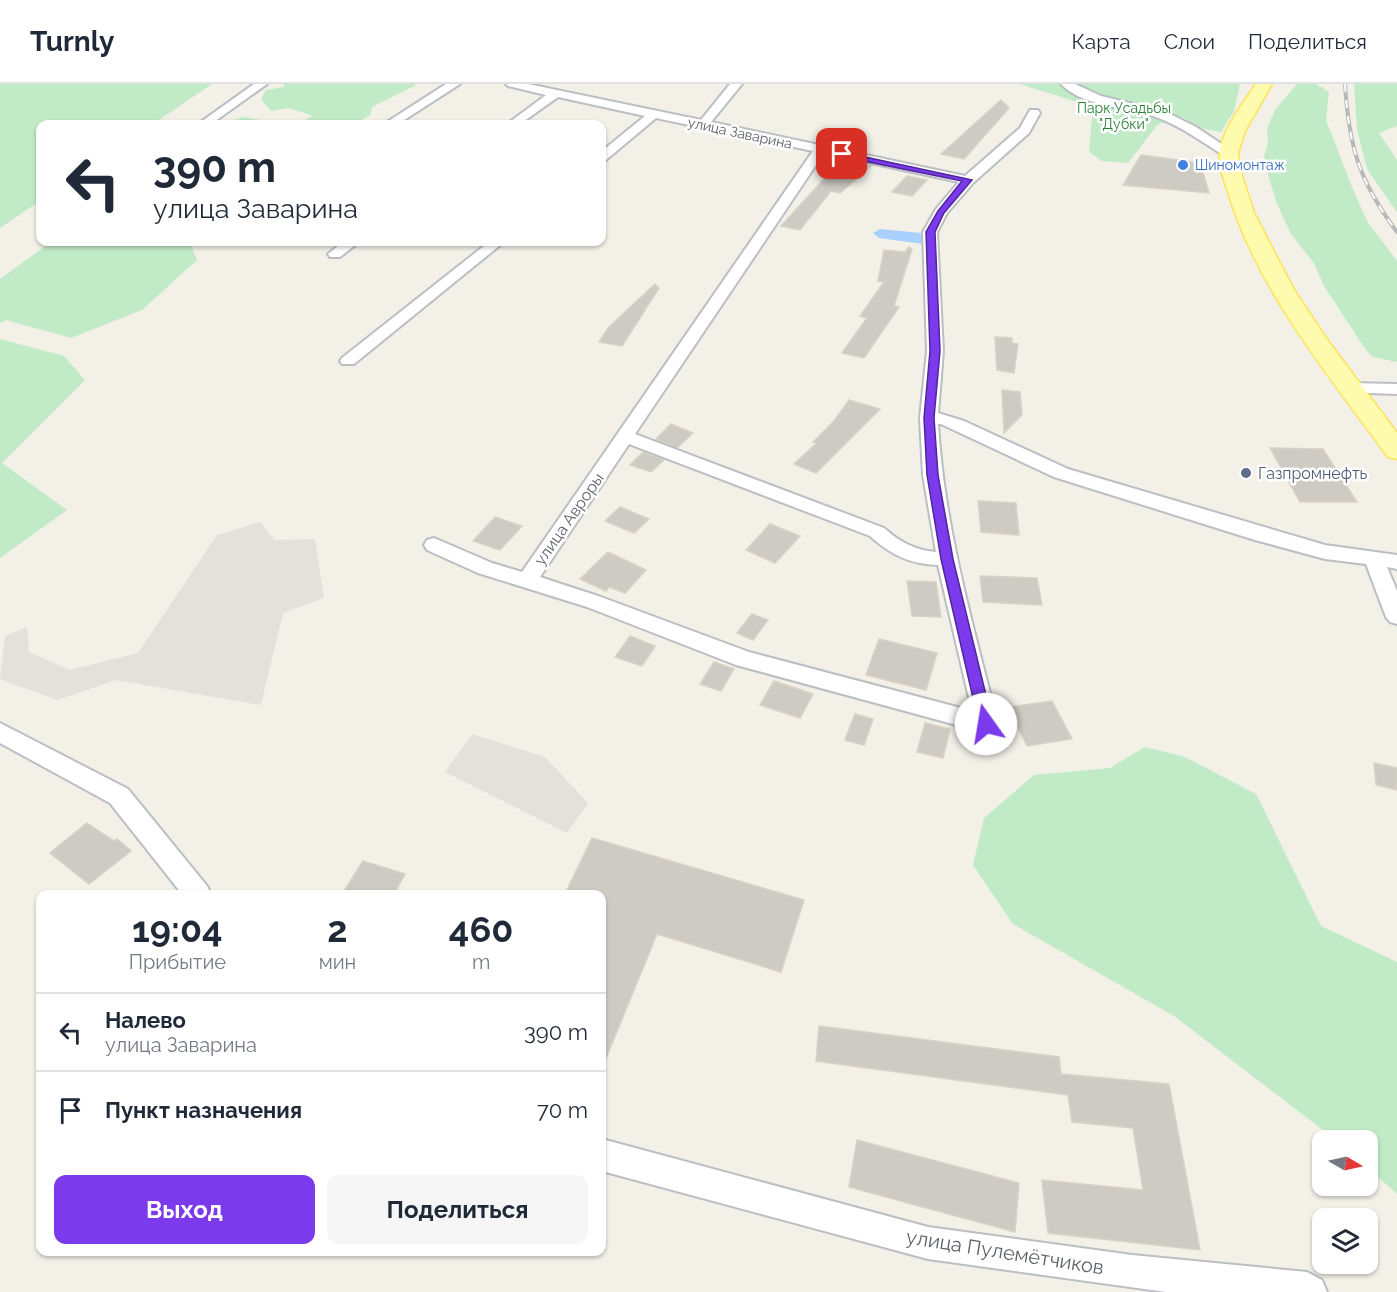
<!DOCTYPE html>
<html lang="ru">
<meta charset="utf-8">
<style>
:root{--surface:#fff;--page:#f6f6f7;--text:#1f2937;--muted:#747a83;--line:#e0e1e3;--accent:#7c3aed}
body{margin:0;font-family:Raleway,sans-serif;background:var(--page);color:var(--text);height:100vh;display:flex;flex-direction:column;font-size:22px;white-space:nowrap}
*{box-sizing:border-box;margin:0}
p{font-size:20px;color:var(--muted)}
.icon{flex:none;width:33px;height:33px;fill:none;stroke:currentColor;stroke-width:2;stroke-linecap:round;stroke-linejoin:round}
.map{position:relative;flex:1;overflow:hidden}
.sheet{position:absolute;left:36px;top:806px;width:570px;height:366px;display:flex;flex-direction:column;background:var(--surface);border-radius:12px;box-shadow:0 2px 4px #0004}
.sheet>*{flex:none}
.hud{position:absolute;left:36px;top:36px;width:570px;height:126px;border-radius:12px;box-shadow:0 2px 4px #0004;background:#fff;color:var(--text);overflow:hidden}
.needle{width:39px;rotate:99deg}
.fabs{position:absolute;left:1312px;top:1046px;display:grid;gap:12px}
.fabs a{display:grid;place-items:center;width:66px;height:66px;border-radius:12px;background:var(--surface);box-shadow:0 2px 4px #0004;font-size:30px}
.pin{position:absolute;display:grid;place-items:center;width:51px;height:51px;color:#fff;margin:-26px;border-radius:12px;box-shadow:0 3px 9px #0006}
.me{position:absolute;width:66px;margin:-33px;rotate:347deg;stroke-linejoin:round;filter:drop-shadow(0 0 4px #0008)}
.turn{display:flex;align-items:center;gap:21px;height:126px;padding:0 18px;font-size:27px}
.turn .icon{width:78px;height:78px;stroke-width:2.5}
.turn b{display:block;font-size:42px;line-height:51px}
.eta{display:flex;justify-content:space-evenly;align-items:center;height:102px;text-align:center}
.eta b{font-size:36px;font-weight:700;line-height:42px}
.action{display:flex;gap:12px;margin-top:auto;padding:12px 18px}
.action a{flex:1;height:69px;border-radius:12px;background:var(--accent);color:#fff;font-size:24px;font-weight:700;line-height:69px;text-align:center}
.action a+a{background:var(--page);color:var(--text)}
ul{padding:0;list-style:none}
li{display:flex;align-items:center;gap:18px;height:78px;padding:0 18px;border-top:2px solid var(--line)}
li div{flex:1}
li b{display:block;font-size:22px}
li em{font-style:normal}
header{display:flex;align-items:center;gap:36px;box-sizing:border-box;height:84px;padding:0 30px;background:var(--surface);border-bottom:2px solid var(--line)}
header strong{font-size:28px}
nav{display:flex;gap:33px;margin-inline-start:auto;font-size:21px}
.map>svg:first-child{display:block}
.industrial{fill:#e2e2db}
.green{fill:#c1ebc6}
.water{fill:#a9d0ff}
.building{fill:#cdcbc3;stroke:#d7d3c4;stroke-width:1.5}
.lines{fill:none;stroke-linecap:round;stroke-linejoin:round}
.minor-casing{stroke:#bbbec3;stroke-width:4}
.primary-casing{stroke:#ffe352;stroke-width:3}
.minor{fill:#fff;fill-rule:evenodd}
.primary{fill:#fffbae;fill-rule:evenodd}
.rail-casing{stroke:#b8b8b9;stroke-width:4}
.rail{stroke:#fff;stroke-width:2;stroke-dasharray:8;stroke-linecap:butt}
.route{fill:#7c3aed;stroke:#51269a;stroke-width:1.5}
.shop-dot{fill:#3f7fe0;stroke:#fff;stroke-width:2}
.service-dot{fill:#5c6f8a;stroke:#fff;stroke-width:2}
.labels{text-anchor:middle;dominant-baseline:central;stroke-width:5;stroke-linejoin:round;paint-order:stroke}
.far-park-label{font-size:14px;fill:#2a8239;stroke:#fff}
.far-street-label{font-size:14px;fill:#5e6168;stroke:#fff}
.far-shop-label{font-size:14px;fill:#366cbe;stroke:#fff;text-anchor:start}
.service-label{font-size:16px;fill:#4e5e75;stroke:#fff;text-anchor:start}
.street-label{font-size:16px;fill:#5e6168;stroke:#fff}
.near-street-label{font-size:20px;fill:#5e6168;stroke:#fff}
</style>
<header>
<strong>Turnly</strong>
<nav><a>Карта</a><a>Слои</a><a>Поделиться</a></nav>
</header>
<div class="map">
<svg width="1397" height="1208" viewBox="0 0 1397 1208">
<rect width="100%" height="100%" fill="#f2f0e7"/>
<!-- industrial -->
<g class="industrial">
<path d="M260,438L275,456L315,455L324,514L283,529L261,621L116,596L57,616L0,595L5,552L27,543L29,568L70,586L138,569L217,451Z"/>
<path d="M472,650L545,673L588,719L567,749L445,688Z"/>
</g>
<!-- green -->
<g class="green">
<path d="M0,0H212L153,40H40V117L0,144Z"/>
<path d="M284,0H414L416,1L372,23L370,31L355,40H220L244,33L266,37L299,39L313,32L289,24L271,27L261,15L266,6L284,3Z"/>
<path d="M1020,0H1240L1234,27L1221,48L1204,45L1181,33L1158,40L1128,79L1102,77L1089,68L1093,23Z"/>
<path d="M1297,0H1316L1329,8L1326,36L1352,103L1367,137L1397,177V278L1373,273L1366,266L1324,202L1314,179L1291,150L1277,120L1269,94L1264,72L1268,59L1267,44L1275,26Z"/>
<path d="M1354,0H1397V42L1379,49L1397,76V128L1367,85L1357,45Z"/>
<path d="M51,158H190L197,176L142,226L71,254L6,236L0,239V195Z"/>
<path d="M0,255L64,272L85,296L2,379L67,426L0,474Z"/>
<path d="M1145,663L1185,673L1256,710L1321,842L1397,878V1110L1368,1084V1056H1336L1174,932L1013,840L973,781L984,734L1034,691L1110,684Z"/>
</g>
<!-- water -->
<path class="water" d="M880,145L921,149L923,160L879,154L873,149Z"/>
<!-- building -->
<g class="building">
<path d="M1001,16L1009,24L964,75L941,70Z"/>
<path d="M1141,71L1200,79L1209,109L1123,101Z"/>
<path d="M849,77L871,82L840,109L831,107L800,146L781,142L833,85L836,87Z"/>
<path d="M907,92L927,96L912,112L892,108Z"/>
<path d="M909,163L912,165L894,222L899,223L864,274L842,269L867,234L860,232L884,198L878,197L884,166L905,168Z"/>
<path d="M655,200L659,204L622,262L599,258L608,244Z"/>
<path d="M995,253L1012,254V259L1018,260L1014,289L997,286Z"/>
<path d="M1002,306L1020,308L1022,331L1004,349Z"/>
<path d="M849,316L880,325L816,389L794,380L817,359L813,358L833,338Z"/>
<path d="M671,340L693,349L677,364L656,355Z"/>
<path d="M1270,364L1323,365L1357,418H1300Z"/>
<path d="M643,368L664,376L651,388L630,381Z"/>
<path d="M978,417L1016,419L1019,451L981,448Z"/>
<path d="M620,423L649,435L634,449L605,437Z"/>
<path d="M495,433L522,442L500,466L473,457Z"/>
<path d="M770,440L800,452L775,479L746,466Z"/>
<path d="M608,468L646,486L625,509L609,503L606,507L580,495Z"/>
<path d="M980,492L1037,494L1042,521L983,518Z"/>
<path d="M907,497L936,498L941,533L912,532Z"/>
<path d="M752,530L768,536L753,556L737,549Z"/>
<path d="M630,552L655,562L642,582L615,573Z"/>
<path d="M879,555L937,569L926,606L866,591Z"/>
<path d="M714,578L734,585L721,607L700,600Z"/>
<path d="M774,597L813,610L800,634L760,621Z"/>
<path d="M1052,617L1072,655L1027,662L1008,623Z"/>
<path d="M855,630L873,635L864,661L845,656Z"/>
<path d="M925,639L950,645L943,674L917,668Z"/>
<path d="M1374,679L1397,684V706L1376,701Z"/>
<path d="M87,739L114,757L117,755L131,767L89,800L50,769Z"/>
<path d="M592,754L804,816L781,888L657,850L602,984V810H565Z"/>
<path d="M363,777L405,790L394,810H342Z"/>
<path d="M819,942L1059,973L1061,990L1169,1000L1200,1166L1048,1149L1042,1096L1143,1106L1133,1044L1072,1038L1068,1011L816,977Z"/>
<path d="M857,1056L1019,1099L1015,1148L849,1103Z"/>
</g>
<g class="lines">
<!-- minor casing -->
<g class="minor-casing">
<g id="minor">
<path d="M254,0H267L211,40H198Z"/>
<path d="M446,0H460L398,40H384Z"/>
<path d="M506,0H528L701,36L730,0H742L711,38L965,92L1020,44L1030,26H1038L1040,29L1029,49L973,99L947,129L937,148L943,267L938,329L964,337L1068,385L1325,461L1397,471V485L1387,483L1397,507V540L1390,538L1386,533L1366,480L1325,475L1255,456L1054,393L941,340H938C944,442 973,541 998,640L994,646L986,649L736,581L587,523L478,489L427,466L424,461L427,456L434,454L492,479L522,488L813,67L656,34L606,76L602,77V67L645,32L558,13L520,40H507L546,11L508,2ZM824,69L959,98L936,125L923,148L927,267L920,334L923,391L936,468C914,466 900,458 884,444L635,350ZM629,360L870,452C891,471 910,480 938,481L972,627L749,568L601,513L540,493Z"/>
<path d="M1061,0H1075L1101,12L1166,28L1196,43L1235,69L1229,73L1225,72C1202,58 1181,42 1156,33C1127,22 1084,24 1061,0Z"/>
<path d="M343,158H359L340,173H330L328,170Z"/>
<path d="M489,158H504L354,280H342L340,277L342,274Z"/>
<path d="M1349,299L1397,300V310L1343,308L1341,304L1343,300Z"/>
<path d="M0,639L128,705L207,802L211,810H182L110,719L0,659Z"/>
<path d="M602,1055L928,1143L1132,1171L1307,1188L1322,1196L1327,1208H1166L928,1175L602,1087Z"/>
</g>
</g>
<!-- primary casing -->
<g class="primary-casing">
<path id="primary" d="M1256,0H1272L1245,47L1238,69L1242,92L1254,129L1294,206L1328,257L1397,349V375L1388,373C1328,290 1258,207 1228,108C1224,96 1218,81 1220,68C1223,44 1243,20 1256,0Z"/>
</g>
<!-- minor -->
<use href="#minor" class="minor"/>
<!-- primary -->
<use href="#primary" class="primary"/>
<!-- rail casing -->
<g class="rail-casing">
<path id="rail" d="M1345,0C1349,63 1359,97 1397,148"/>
</g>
<!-- rail -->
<use href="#rail" class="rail"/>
</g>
<!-- route -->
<path class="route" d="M842,68L972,96L944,129L935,148L940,267L934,334L938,391L953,475L993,640L986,645L979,640L941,475L927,391L924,334L930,267L926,148L938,127L962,97L839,72L838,70Z"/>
<!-- markers -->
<circle class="shop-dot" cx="1183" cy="81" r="6"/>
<circle class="service-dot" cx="1246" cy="389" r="6"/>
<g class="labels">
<!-- far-park labels -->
<g class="far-park-label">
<text x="1124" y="24">Парк Усадьбы<tspan x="1124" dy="16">"Дубки"</tspan></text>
</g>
<!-- far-street labels -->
<g class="far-street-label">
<text transform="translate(740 49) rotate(12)">улица Заварина</text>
</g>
<!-- far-shop labels -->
<g class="far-shop-label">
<text x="1195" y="81">Шиномонтаж</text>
</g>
<!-- service labels -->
<g class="service-label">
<text x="1258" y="389">Газпромнефть</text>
</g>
<!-- street labels -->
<g class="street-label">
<text transform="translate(569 435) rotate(-55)">улица Авроры</text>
</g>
<!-- near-street labels -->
<g class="near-street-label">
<text transform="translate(1005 1168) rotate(9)">улица Пулемётчиков</text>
</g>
</g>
</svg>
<div class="fabs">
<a><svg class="needle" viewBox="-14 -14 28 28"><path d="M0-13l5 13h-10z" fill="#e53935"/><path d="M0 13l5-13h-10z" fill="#747a83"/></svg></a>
<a><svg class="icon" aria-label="layers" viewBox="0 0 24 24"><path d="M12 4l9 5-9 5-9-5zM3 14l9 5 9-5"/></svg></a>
</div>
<div class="pin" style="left:842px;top:70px;background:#d93025"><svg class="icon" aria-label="arrive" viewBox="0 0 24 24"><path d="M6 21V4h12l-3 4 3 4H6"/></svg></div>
<svg class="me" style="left:986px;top:640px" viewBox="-20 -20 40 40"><circle r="19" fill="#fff"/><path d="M0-13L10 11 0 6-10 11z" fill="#7c3aed"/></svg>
<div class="hud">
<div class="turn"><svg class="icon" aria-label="left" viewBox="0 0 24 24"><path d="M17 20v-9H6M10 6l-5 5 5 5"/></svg><div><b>390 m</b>улица Заварина</div></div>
</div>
<section class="sheet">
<div class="eta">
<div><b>19:04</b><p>Прибытие</p></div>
<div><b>2</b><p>мин</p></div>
<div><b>460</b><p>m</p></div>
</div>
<ul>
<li><svg class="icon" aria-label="left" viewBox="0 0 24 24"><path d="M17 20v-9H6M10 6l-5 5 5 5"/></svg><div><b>Налево</b><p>улица Заварина</p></div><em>390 m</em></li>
<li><svg class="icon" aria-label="arrive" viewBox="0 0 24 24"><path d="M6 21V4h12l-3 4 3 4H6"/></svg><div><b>Пункт назначения</b></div><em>70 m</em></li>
</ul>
<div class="action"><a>Выход</a><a>Поделиться</a></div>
</section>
</div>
